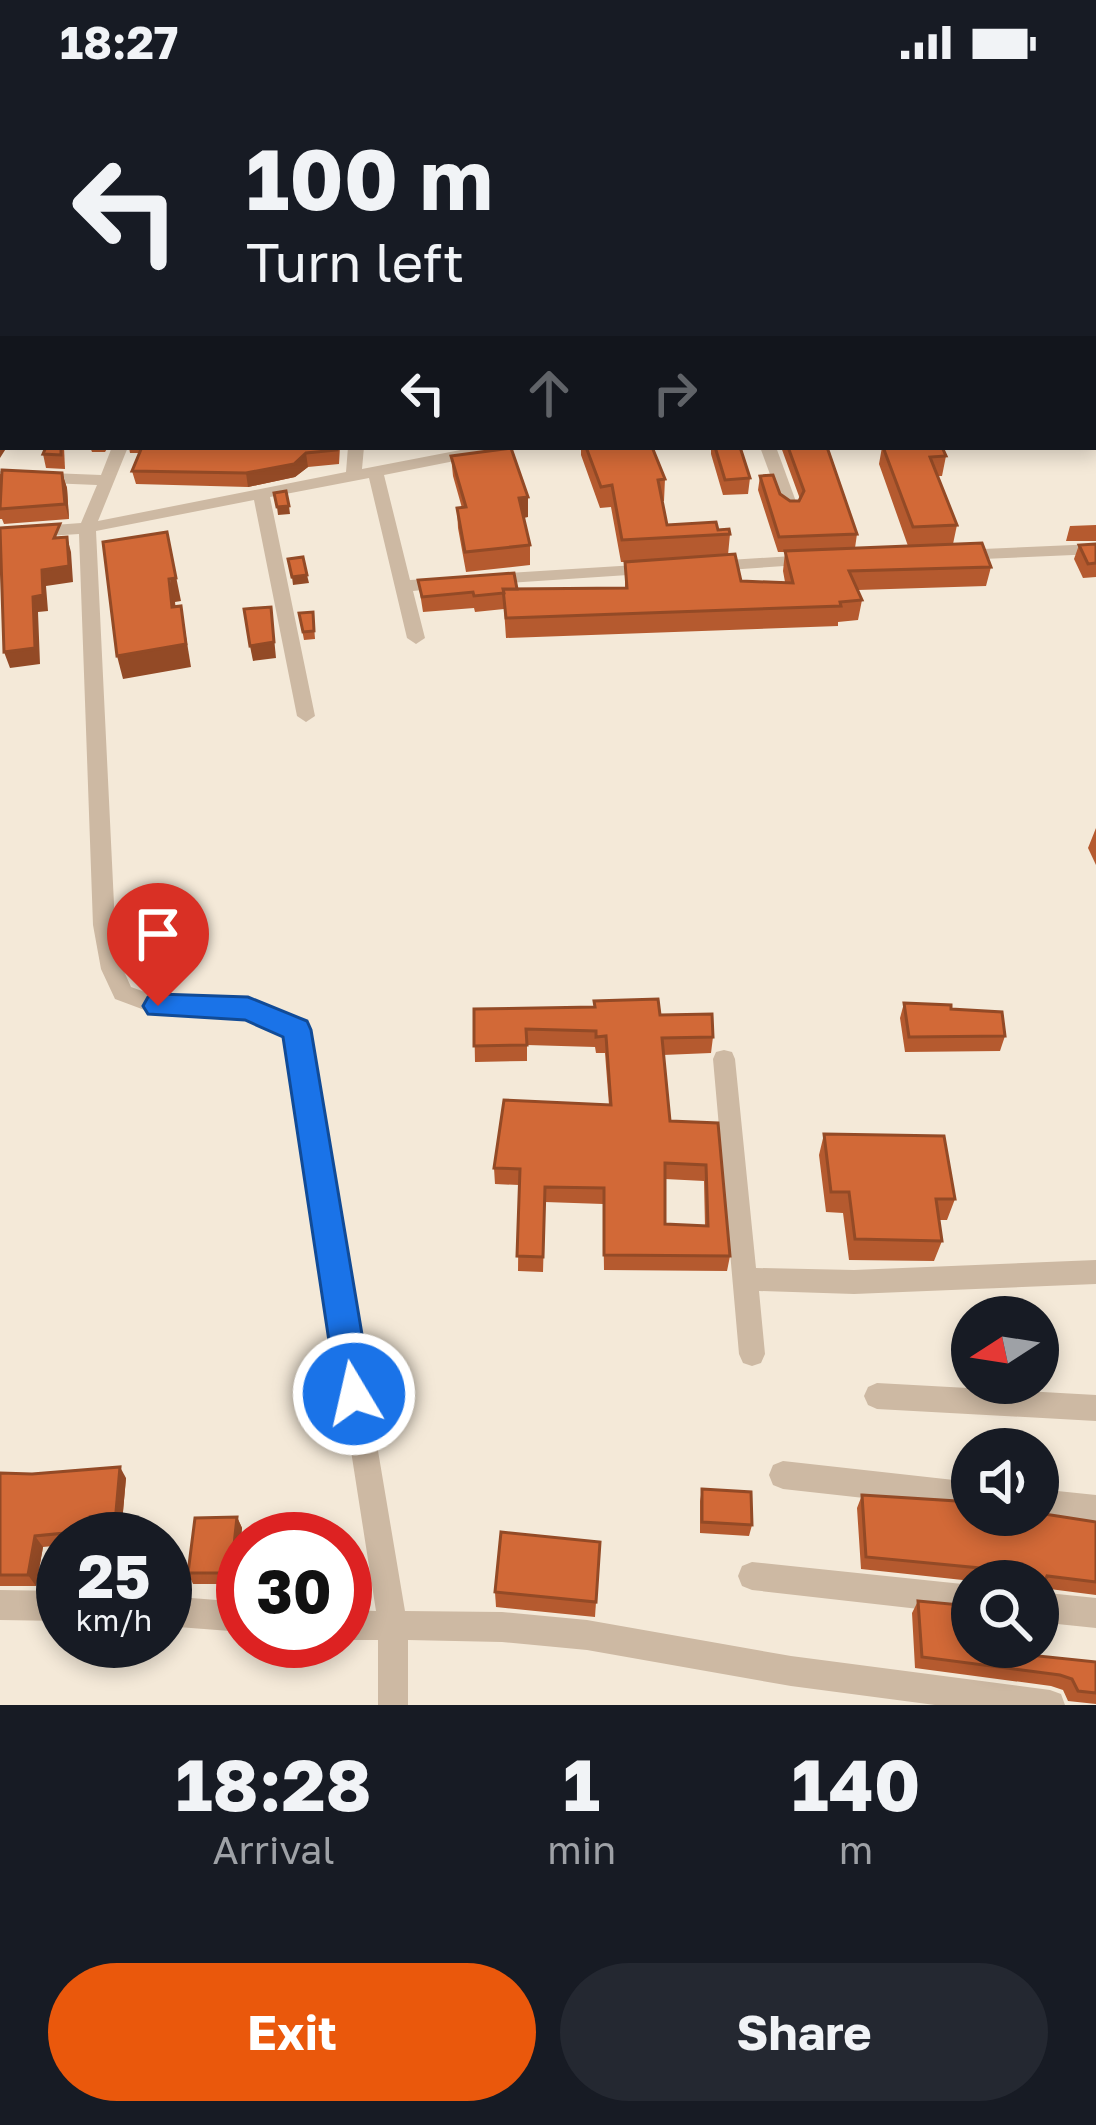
<!DOCTYPE html>
<style>
:root{--surface:#171b24;--page:#242831;--text:#f1f3f6;--muted:#9ea1a6;--accent:#ea580c}
body{margin:0;font-family:"Golos Text",sans-serif;background:var(--page);color:var(--text);height:100vh;display:flex;flex-direction:column;font-size:45px;white-space:nowrap}
*{box-sizing:border-box;margin:0}
p{font-size:39px;color:var(--muted)}
.icon{flex:none;width:66px;height:66px;fill:none;stroke:currentColor;stroke-width:2;stroke-linecap:round;stroke-linejoin:round}
.map{position:relative;height:1621px;overflow:hidden}
.sheet{display:flex;flex-direction:column;background:var(--surface);flex:1}
.sheet>*{flex:none}
.banner{position:absolute;left:0px;top:0px;width:1098px;height:366px;box-shadow:0 6px 18px #0003;background:#171b24;color:var(--text);overflow:hidden}
.needle{width:78px;rotate:258deg}
.tools{position:absolute;left:951px;top:1212px;display:grid;gap:24px}
.tools a{display:grid;place-items:center;width:108px;height:108px;border-radius:50%;background:var(--surface);box-shadow:0 6px 18px #0003;font-size:60px}
.speed{position:absolute;left:36px;top:1428px;display:flex;gap:24px;font-size:60px;font-weight:700;text-align:center}
.speed>*{display:grid;place-content:center;width:156px;height:156px;border-radius:50%;background:var(--surface);box-shadow:0 6px 18px #0003;line-height:1}
.speed small{font-size:30px;font-weight:400}
.speed .limit{border:18px solid #d22;background:#fff;color:#111}
.pin{position:absolute;display:grid;place-items:center;width:102px;height:102px;color:#fff;margin:-123px -51px;border-radius:50% 50% 50% 0;rotate:-45deg;box-shadow:0 0 12px #0007}
.pin .icon{rotate:45deg}
.me{position:absolute;width:132px;margin:-66px;rotate:351deg;stroke-linejoin:round;filter:drop-shadow(0 0 9px #0008)}
.turn{display:flex;align-items:center;gap:42px;height:252px;padding:0 48px;font-size:54px}
.turn .icon{width:156px;height:156px;stroke-width:2.5}
.turn b{display:block;font-size:84px;line-height:102px}
.lanes{display:flex;align-items:center;height:114px;padding:0 48px;background:#0003;justify-content:center;gap:60px;direction:ltr}
.lanes .off{opacity:.35}
.eta{display:flex;justify-content:space-evenly;align-items:center;height:204px;text-align:center}
.eta b{font-size:72px;font-weight:700;line-height:84px}
.action{display:flex;gap:24px;margin-top:auto;padding:24px 48px}
.action a{flex:1;height:138px;border-radius:72px;background:var(--accent);color:#fff;font-size:48px;font-weight:700;line-height:138px;text-align:center}
.action a+a{background:var(--page);color:var(--text)}
.status{display:flex;justify-content:space-between;align-items:center;height:84px;padding:0 60px;background:var(--surface);direction:ltr}
.status svg{height:33px;fill:currentColor}
.map>svg:first-child{display:block}
.lines{fill:none;stroke-linecap:round;stroke-linejoin:round}
.minor{fill:#cdb9a3;fill-rule:evenodd}
.secondary{fill:#a08874;fill-rule:evenodd}
.wall{fill:#b55a2f;fill-rule:evenodd}
.shaded-wall{fill:#934a26}
.building{fill:#d26937;stroke:#934a26;stroke-width:3;fill-rule:evenodd}
.route{fill:#1a73e8;stroke:#114b97;stroke-width:3}
</style>
<div class="status"><b>18:27</b><svg viewBox="0 0 49 12"><path d="M0 12V9h3v3zM5 12V6h3v6zM10 12V3h3v9zM15 12V0h3v12zM26 1h20v11H26zM47 4h2v5h-2z"/></svg></div>
<div class="map">
<svg width="1096" height="1621" viewBox="0 0 1096 1621">
<rect width="100%" height="100%" fill="#f4e9d8"/>
<g class="lines">
<!-- minor -->
<g class="minor">
<path d="M613,0H625L626,3H614Z"/>
<rect x="1095" y="18" width="1" height="8"/>
<path d="M112,363H128L98,437L346,388L348,363H364L362,385L476,363H508L500,368L384,391L410,496L442,494L451,499L442,504L413,507L425,554L416,560L407,554L369,394L270,413L315,632L306,638L297,632L254,416L96,447L115,841L123,885L131,903L159,913L248,916L304,939L307,945L405,1527L502,1528L587,1536L791,1572L1050,1606L1061,1610L1065,1621H935L791,1602L587,1566L502,1558L408,1556V1621H378V1556H345V1526L376,1527L286,950L246,934L158,931L115,915L101,885L93,841L79,450L0,455V445L81,439L97,401L0,397V387L101,391Z"/>
<path d="M760,363H776L798,423L796,427L790,428L782,423Z"/>
<path d="M1096,460V470L959,476L950,471L959,466Z"/>
<path d="M808,471L814,472V480L713,487L704,482L713,477Z"/>
<path d="M652,480L658,481V489L491,500L482,495L491,490Z"/>
<path d="M724,966L732,968L735,975L756,1184L854,1186L1096,1176V1200L854,1210L759,1207L765,1270L761,1279L752,1282L743,1279L739,1270L713,975L716,968Z"/>
<path d="M877,1299L1096,1311V1337L877,1325L868,1321L864,1312L868,1303Z"/>
<path d="M783,1377L972,1398V1426L783,1405L773,1401L769,1391L773,1381Z"/>
<path d="M1038,1405L1096,1411V1439L1033,1431H1038Z"/>
<path d="M752,1478L972,1501V1531L752,1506L742,1502L738,1492L742,1482Z"/>
<path d="M0,1506L63,1507V1537L0,1536Z"/>
<path d="M1038,1508L1096,1514V1544L1038,1538Z"/>
<path d="M165,1512L243,1518V1548L165,1542Z"/>
</g>
<!-- secondary -->
<g class="secondary">
<rect x="0" y="76" width="3" height="11"/>
<rect x="1095" y="302" width="1" height="14"/>
</g>
</g>
<!-- wall -->
<g class="wall">
<path d="M846,0H940L939,3H846Z"/>
<path d="M1010,0H1096V14L1095,3H1011Z"/>
<path d="M64,363L65,385L46,384L43,370Z"/>
<path d="M90,363H108L105,368H92Z"/>
<path d="M129,363H340L339,380L308,383L295,393L248,403L136,400L132,387L139,369H130Z"/>
<path d="M581,363H652L665,395L664,417H662L667,441L718,446L730,450L728,471L741,497L785,498L783,487L785,468H778L758,406L760,392L790,417H799L800,415L781,363H827L857,450L855,464L908,462L879,380L882,363H942L946,372L942,392H937L957,441L953,460L991,483L986,502L858,506L862,516L858,536L838,538V542L506,554L504,525L475,528L474,524L423,528L418,496L517,505L625,504V478H621L611,423L600,424L581,371Z"/>
<path d="M711,363H740L750,394L748,410L723,411L711,370Z"/>
<path d="M451,372L528,413V433L523,434L530,461V481L466,488L458,444L457,424H462L453,392Z"/>
<path d="M62,389L67,404L69,435L4,440L2,435H0V390Z"/>
<path d="M1096,441V457H1066L1070,442Z"/>
<path d="M1096,460V493L1083,494L1074,475L1079,461Z"/>
<path d="M313,528L315,555L304,556L299,529Z"/>
<path d="M1096,744V781L1088,764Z"/>
<path d="M904,919L1005,952L1000,967L905,968L900,934Z"/>
<path d="M474,925L660,931L713,953L711,969L663,971L670,1037L718,1039L730,1172L727,1187L604,1186L603,1120L545,1118L543,1188L518,1187L519,1101L495,1100L494,1084L609,1021L605,969H596L595,963L527,961V977L475,978ZM665,1095L704,1097L705,1142L665,1140Z"/>
<path d="M824,1050L955,1115L947,1136H939L942,1157L934,1177L849,1176L843,1129L826,1128L819,1071Z"/>
<path d="M0,1389L126,1394L121,1450L83,1452V1455H63V1461L43,1463L36,1502H0Z"/>
<path d="M702,1405L752,1441L749,1452L700,1449V1417Z"/>
<path d="M862,1411L1096,1438V1511L1042,1504L1038,1510V1497H972L861,1485L857,1424Z"/>
<path d="M237,1433L242,1444L236,1500H193L188,1489Z"/>
<path d="M600,1458L595,1533L496,1523L495,1508Z"/>
<path d="M918,1517L1038,1572L1096,1578V1620L1068,1617L1063,1606L1051,1602L915,1584L912,1529Z"/>
</g>
<!-- shaded-wall -->
<g class="shaded-wall">
<path d="M3,349V363H7L0,374V353Z"/>
<path d="M306,369L308,383L295,393L248,403L246,389Z"/>
<path d="M62,389L67,404L69,435L65,420Z"/>
<path d="M528,413V433L519,434V414Z"/>
<path d="M289,422L290,430L278,431L277,423Z"/>
<path d="M167,448L181,517L175,518L178,546L172,523Z"/>
<path d="M67,453L71,468L73,498L46,502L48,527L38,528L40,580L10,584L4,568L33,513L42,486Z"/>
<path d="M307,491L309,499L293,501L292,493Z"/>
<path d="M181,522L191,583L123,595L117,572Z"/>
<path d="M271,523L276,574L253,577L250,562Z"/>
<path d="M120,1383L126,1394L121,1450L115,1439Z"/>
<path d="M237,1433L242,1444L236,1500L231,1489Z"/>
<path d="M35,1452L43,1463L36,1502L28,1491Z"/>
</g>
<!-- building -->
<g class="building">
<path d="M711,0H750L798,3H711Z"/>
<path d="M1033,0H1075L1077,3H1036Z"/>
<path d="M1095,34L1096,36L1095,84Z"/>
<path d="M1095,87L1096,90L1095,176Z"/>
<path d="M0,135H3V244L0,233V188H3V174H0Z"/>
<path d="M3,247V349L0,353L2,314H0V279H2V264H0V248Z"/>
<path d="M46,363H61V371L43,370Z"/>
<path d="M142,363H337V366L306,369L294,380L246,389L132,387Z"/>
<path d="M586,363H652L665,395L658,396L667,441L716,438L718,446L729,445L730,450L622,456L612,401L601,403Z"/>
<path d="M715,363H740L750,394L725,396Z"/>
<path d="M788,363H827L857,450L779,453L760,392L773,391L780,410L790,417H799L804,407Z"/>
<path d="M883,363H942L946,372L930,373L957,441L913,443Z"/>
<path d="M511,364L528,413L519,414L530,461L465,468L457,424L466,423L451,372Z"/>
<path d="M2,386L62,389L65,420L0,425Z"/>
<path d="M286,407L289,422L277,423L274,409Z"/>
<path d="M60,440L54,454L67,453L69,482L42,486L43,511L33,513L35,564L4,568L0,444Z"/>
<path d="M167,448L176,494L169,495L172,523L181,522L186,560L117,572L103,458Z"/>
<path d="M982,459L991,483L849,487L862,516L840,518L841,522L506,534L503,505L627,504L625,478L735,470L741,497L793,499L785,467Z"/>
<path d="M1096,460V479L1088,480L1079,461Z"/>
<path d="M303,473L307,491L292,493L288,475Z"/>
<path d="M514,489L517,505H503L504,509L474,512L473,508L422,513L418,496Z"/>
<path d="M271,523L274,558L250,562L244,525Z"/>
<path d="M313,528L314,547L303,548L299,529Z"/>
<path d="M658,915L660,931L712,930L713,953L662,954L670,1037L718,1039L730,1172L604,1171V1104L545,1103L543,1173L517,1172L520,1085L494,1084L504,1016L611,1021L606,952L596,953V947L526,945L527,961L474,962V925L595,923L594,917ZM665,1079L706,1081L708,1142L665,1140Z"/>
<path d="M904,919L951,921V925L1002,928L1005,952L909,953Z"/>
<path d="M824,1050L944,1052L955,1115H936L942,1157L855,1155L849,1108H831Z"/>
<path d="M120,1383L115,1439L76,1441L75,1448L35,1452L28,1491H0V1389L32,1390Z"/>
<path d="M702,1405L751,1408L752,1441L702,1438Z"/>
<path d="M862,1411L972,1418V1431H1038V1429L1096,1438V1498L1047,1492L1042,1504H1038V1497H984V1489L980,1484L866,1473Z"/>
<path d="M237,1433L231,1489H188L195,1434Z"/>
<path d="M501,1448L600,1458L596,1518L495,1508Z"/>
<path d="M918,1517L972,1522V1563H1037L1038,1572L1096,1578V1609L1078,1607L1072,1595L1060,1591L922,1573Z"/>
</g>
<!-- route -->
<path class="route" d="M158,910L248,913L307,937L311,946L372,1310L367,1321L354,1326L342,1321L337,1310L283,953L245,936L148,930L143,922L148,913Z"/>
</svg>
<div class="tools">
<a><svg class="needle" viewBox="-14 -14 28 28"><path d="M0-13l5 13h-10z" fill="#e53935"/><path d="M0 13l5-13h-10z" fill="#9ea1a6"/></svg></a>
<a><svg class="icon" aria-label="sound" viewBox="0 0 24 24"><path d="M4 9h4l5-4v14l-5-4H4zM17 9q2 3 0 6"/></svg></a>
<a><svg class="icon" aria-label="search" viewBox="0 0 24 24"><circle cx="10" cy="10" r="6"/><path d="M15 15l6 6"/></svg></a>
</div>
<div class="speed"><div>25<small>km/h</small></div><div class="limit">30</div></div>
<div class="pin" style="left:158px;top:922px;background:#d93025"><svg class="icon" aria-label="arrive" viewBox="0 0 24 24"><path d="M6 21V4h12l-3 4 3 4H6"/></svg></div>
<svg class="me" style="left:354px;top:1310px" viewBox="-20 -20 40 40"><circle r="17" fill="#1a73e8" stroke="#fff" stroke-width="3"/><path d="M0-11L8 9 0 5-8 9z" fill="#fff"/></svg>
<div class="banner">
<div class="turn"><svg class="icon" aria-label="left" viewBox="0 0 24 24"><path d="M17 20v-9H6M10 6l-5 5 5 5"/></svg><div><b>100 m</b>Turn left</div></div>
<div class="lanes"><svg class="icon" aria-label="left" viewBox="0 0 24 24"><path d="M17 20v-9H6M10 6l-5 5 5 5"/></svg><svg class="icon off" aria-label="ahead" viewBox="0 0 24 24"><path d="M12 20V5M6 11l6-6 6 6"/></svg><svg class="icon off" aria-label="right" viewBox="0 0 24 24"><path d="M7 20v-9h11M14 6l5 5-5 5"/></svg></div>
</div>
</div>
<section class="sheet">
<div class="eta">
<div><b>18:28</b><p>Arrival</p></div>
<div><b>1</b><p>min</p></div>
<div><b>140</b><p>m</p></div>
</div>
<div class="action"><a>Exit</a><a>Share</a></div>
</section>
